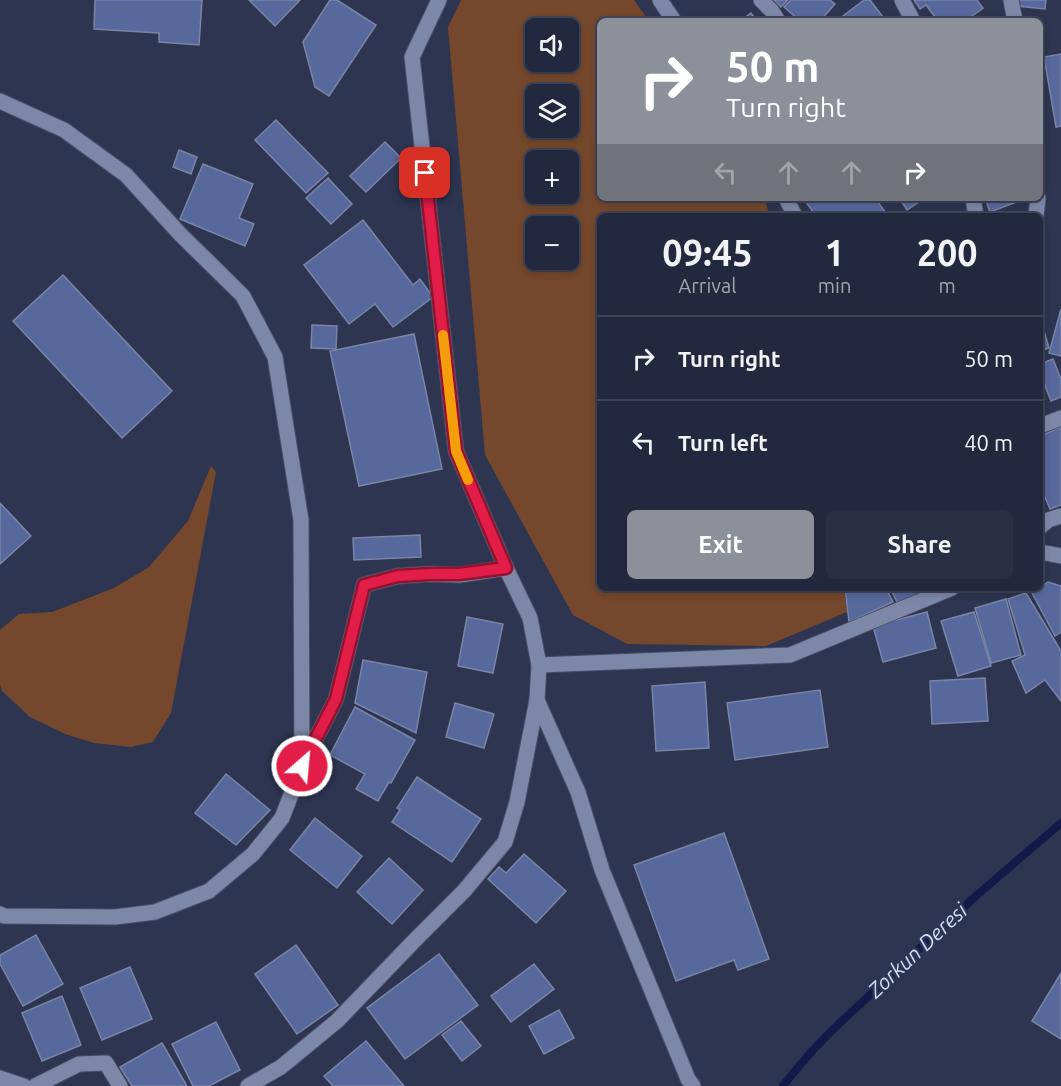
<!DOCTYPE html>
<meta charset="utf-8">
<style>
:root{--surface:#22283d;--page:#2a3044;--text:#f1f3f6;--muted:#a2a6b0;--line:#3f4457;--accent:#8c9099}
body{margin:0;font-family:Ubuntu,sans-serif;background:var(--page);color:var(--text);height:100vh;display:flex;flex-direction:column;font-size:22px;white-space:nowrap}
*{box-sizing:border-box;margin:0}
p{font-size:20px;color:var(--muted)}
.icon{flex:none;width:33px;height:33px;fill:none;stroke:currentColor;stroke-width:2;stroke-linecap:round;stroke-linejoin:round}
.map{position:relative;flex:1;overflow:hidden}
.sheet{position:absolute;left:597px;top:213px;width:446px;height:378px;display:flex;flex-direction:column;background:var(--surface);border-radius:9px;box-shadow:0 3px 9px #0003,0 0 0 2px var(--line)}
.sheet>*{flex:none}
.top-card{position:absolute;left:597px;top:18px;width:446px;height:183px;border-radius:9px;box-shadow:0 3px 9px #0003,0 0 0 2px var(--line);background:#8c9099;color:#fff;overflow:hidden}
.fabs{position:absolute;left:525px;top:18px;display:grid;gap:12px}
.fabs a{display:grid;place-items:center;width:54px;height:54px;border-radius:9px;background:var(--surface);box-shadow:0 3px 9px #0003,0 0 0 2px var(--line);font-size:30px}
.pin{position:absolute;display:grid;place-items:center;width:51px;height:51px;color:#fff;margin:-26px;border-radius:12px;box-shadow:0 3px 9px #0006}
.me{position:absolute;width:66px;margin:-33px;rotate:27deg;stroke-linejoin:round;filter:drop-shadow(0 0 4px #0008)}
.turn{display:flex;align-items:center;gap:21px;height:126px;padding:0 30px;font-size:27px}
.turn .icon{width:78px;height:78px;stroke-width:2.5}
.turn b{display:block;font-size:42px;line-height:51px}
.lanes{display:flex;align-items:center;height:57px;padding:0 30px;background:#0003;justify-content:center;gap:30px;direction:ltr}
.lanes .off{opacity:.35}
.eta{display:flex;justify-content:space-evenly;align-items:center;height:102px;text-align:center}
.eta b{font-size:36px;font-weight:600;line-height:42px}
.cta{display:flex;gap:12px;margin-top:auto;padding:12px 30px}
.cta a{flex:1;height:69px;border-radius:9px;background:var(--accent);color:#fff;font-size:24px;font-weight:600;line-height:69px;text-align:center}
.cta a+a{background:var(--page);color:var(--text)}
ul{padding:0;list-style:none}
li{display:flex;align-items:center;gap:18px;height:84px;padding:0 30px;border-top:2px solid var(--line)}
li div{flex:1}
li b{display:block;font-size:22px}
li em{font-style:normal}
.map>svg:first-child{display:block}
.green{fill:#75472c;fill-rule:evenodd}
.lines{fill:none;stroke-linecap:round;stroke-linejoin:round}
.stream{stroke:#111a49;stroke-width:8}
.building{fill:#57689d;stroke:#7a84a4;stroke-width:1.5}
.street-casing{stroke:#494f65;stroke-width:17}
.secondary-casing{stroke:#494f65;stroke-width:17}
.street{stroke:#7d88a8;stroke-width:15}
.secondary{stroke:#7d88a8;stroke-width:15}
.route-casing{stroke:#92132f;stroke-width:15}
.route{stroke:#e11d48;stroke-width:10}
.slow{stroke:#f59e0b;stroke-width:10}
.labels{text-anchor:middle;dominant-baseline:central;stroke-width:5;stroke-linejoin:round;paint-order:stroke}
.water-label{font-size:21px;font-style:italic;fill:#d1ddfe;stroke:#2d3551}
</style>
<div class="map">
<svg width="1061" height="1086" viewBox="0 0 1061 1086">
<rect width="100%" height="100%" fill="#2d3551"/>
<!-- green -->
<g class="green">
<path d="M461,0H634L649,21H600V198H764L770,216H600V588H844L847,612L766,646L627,644L573,615L485,455L448,27ZM536,28H568V62H536ZM536,94H568V128H536ZM536,160H568V194H536ZM536,226H568V260H536Z"/>
<path d="M211,466L216,472L171,713L153,742L131,747L94,743L65,734L30,717L2,691L0,684V630L19,614L52,612L114,588L149,567L188,521Z"/>
</g>
<g class="lines">
<!-- stream -->
<path class="stream" d="M783,1086C805,1057 829,1032 856,1008L977,895L1061,823"/>
</g>
<!-- building -->
<g class="building">
<path d="M95,0H202L199,45L159,42V33L94,29Z"/>
<path d="M249,0H300L275,26Z"/>
<path d="M330,0H337L376,25L329,96L315,87L303,42Z"/>
<path d="M774,0H788L781,7Z"/>
<path d="M791,0H830L835,4L820,21H800L784,7Z"/>
<path d="M864,0H870L886,21H841L839,19Z"/>
<path d="M914,0H977L983,8L968,19L970,21H938L926,5L920,9Z"/>
<path d="M1018,0H1046L1045,9L1017,6Z"/>
<path d="M751,13L757,21H740Z"/>
<path d="M1061,54V126L1056,127L1044,57Z"/>
<path d="M276,120L328,173L306,193L255,140Z"/>
<path d="M385,142L401,158L366,192L350,176Z"/>
<path d="M179,150L197,157L191,174L173,167Z"/>
<path d="M203,164L253,184L239,218L254,224L245,246L180,219Z"/>
<path d="M328,178L352,204L331,224L306,198Z"/>
<path d="M803,198H875L888,216H816Z"/>
<path d="M902,198H925L907,210L900,199Z"/>
<path d="M985,198H1027L990,212Z"/>
<path d="M363,220L413,285L420,279L433,297L393,327L375,304L349,324L304,265Z"/>
<path d="M63,275L172,391L122,438L13,321Z"/>
<path d="M1061,309V356L1049,353Z"/>
<path d="M1040,317L1049,348L1040,351Z"/>
<path d="M312,325L337,326L336,349L311,348Z"/>
<path d="M414,334L442,469L359,486L330,351Z"/>
<path d="M1053,359L1061,379V397L1051,401L1044,383L1040,385V364Z"/>
<path d="M1061,427V505L1050,509L1040,485V436Z"/>
<path d="M0,503L31,536L0,564Z"/>
<path d="M420,535L421,557L354,560L353,538Z"/>
<path d="M1048,582L1061,586V632L1055,636L1032,593Z"/>
<path d="M845,588H886L893,602L849,622Z"/>
<path d="M890,588H932L898,604Z"/>
<path d="M1026,593L1061,651V701L1045,680L1026,693L1012,661L1025,655L1008,599Z"/>
<path d="M1006,599L1021,655L991,663L975,608Z"/>
<path d="M927,612L936,648L883,662L873,626Z"/>
<path d="M974,612L991,666L958,676L941,621Z"/>
<path d="M467,617L503,624L493,673L458,666Z"/>
<path d="M363,660L427,672L416,733L355,703Z"/>
<path d="M985,678L988,721L932,724L930,681Z"/>
<path d="M705,682L709,748L656,751L652,686Z"/>
<path d="M820,690L828,747L735,760L727,703Z"/>
<path d="M455,703L494,714L484,748L446,737Z"/>
<path d="M355,707L415,740L391,783L389,782L378,801L356,789L365,774L330,755Z"/>
<path d="M226,774L270,810L236,845L195,813Z"/>
<path d="M417,777L481,819L452,862L392,822L400,810L397,808Z"/>
<path d="M315,818L362,856L337,888L290,850Z"/>
<path d="M724,833L769,959L738,970L734,960L676,981L634,865Z"/>
<path d="M524,854L566,891L536,923L488,879L499,867L506,873Z"/>
<path d="M389,858L423,890L392,924L357,892Z"/>
<path d="M36,935L63,984L23,1006L0,964V955Z"/>
<path d="M296,945L338,1005L297,1034L255,974Z"/>
<path d="M439,954L478,1005L405,1059L367,1008Z"/>
<path d="M534,964L554,989L511,1022L491,996Z"/>
<path d="M130,967L152,1019L102,1040L80,988Z"/>
<path d="M1061,973V1039L1032,1021Z"/>
<path d="M62,996L81,1045L42,1061L22,1013Z"/>
<path d="M559,1010L574,1038L544,1054L529,1026Z"/>
<path d="M461,1021L481,1046L462,1061L442,1035Z"/>
<path d="M216,1022L240,1070L209,1086H193L172,1044Z"/>
<path d="M366,1041L404,1086H333L324,1076Z"/>
<path d="M162,1043L187,1086H132L120,1067Z"/>
</g>
<g class="lines">
<!-- street casing -->
<g class="street-casing">
<g id="street">
<path d="M761,0L772,11L778,21"/>
<path d="M902,0L913,21"/>
<path d="M1011,0L1015,21"/>
<path d="M0,101L64,130L126,175L180,234L243,296L275,357L301,520L302,766"/>
<path d="M973,198L976,216"/>
<path d="M1036,216L1038,198"/>
<path d="M1040,426L1061,418"/>
<path d="M1040,527L1048,520L1061,516"/>
<path d="M539,665L790,655L952,588"/>
<path d="M537,700L578,792L602,870L688,1079L693,1086"/>
<path d="M0,914L4,916L115,917L155,912L209,891L253,854L282,818L302,766L336,699L364,585L398,576L430,574L459,575L506,568"/>
<path d="M0,1078L24,1086"/>
<path d="M35,1086L79,1064L106,1063L120,1086"/>
<path d="M248,1086L281,1067L337,1021L415,940L464,891L505,842L517,802L537,700L539,665L530,618L506,568L456,451L412,57L439,0"/>
</g>
</g>
<!-- secondary casing -->
<g class="secondary-casing">
<g id="secondary">
<path d="M660,0L674,21"/>
<path d="M786,198L795,216"/>
<path d="M1040,552L1061,556"/>
</g>
</g>
<!-- street -->
<use href="#street" class="street"/>
<!-- secondary -->
<use href="#secondary" class="secondary"/>
</g>
<g class="lines">
<!-- route casing -->
<g class="route-casing">
<path id="route" d="M302,766L336,699L364,585L398,576L430,574H459L506,568L456,451L425,173"/>
</g>
<!-- route -->
<use href="#route" class="route"/>
<!-- slow -->
<path class="slow" d="M443,335L456,451L468,480"/>
</g>
<g class="labels">
<!-- water labels -->
<g class="water-label">
<text transform="translate(917 950) rotate(-43)">Zorkun Deresi</text>
</g>
</g>
</svg>
<div class="fabs">
<a><svg class="icon" aria-label="sound" viewBox="0 0 24 24"><path d="M4 9h4l5-4v14l-5-4H4zM17 9q2 3 0 6"/></svg></a>
<a><svg class="icon" aria-label="layers" viewBox="0 0 24 24"><path d="M12 4l9 5-9 5-9-5zM3 14l9 5 9-5"/></svg></a>
<a>+</a>
<a>−</a>
</div>
<div class="pin" style="left:425px;top:173px;background:#d93025"><svg class="icon" aria-label="arrive" viewBox="0 0 24 24"><path d="M6 21V4h12l-3 4 3 4H6"/></svg></div>
<svg class="me" style="left:302px;top:766px" viewBox="-20 -20 40 40"><circle r="17" fill="#e11d48" stroke="#fff" stroke-width="3"/><path d="M0-11L8 9 0 5-8 9z" fill="#fff"/></svg>
<div class="top-card">
<div class="turn"><svg class="icon" aria-label="right" viewBox="0 0 24 24"><path d="M7 20v-9h11M14 6l5 5-5 5"/></svg><div><b>50 m</b>Turn right</div></div>
<div class="lanes"><svg class="icon off" aria-label="left" viewBox="0 0 24 24"><path d="M17 20v-9H6M10 6l-5 5 5 5"/></svg><svg class="icon off" aria-label="ahead" viewBox="0 0 24 24"><path d="M12 20V5M6 11l6-6 6 6"/></svg><svg class="icon off" aria-label="ahead" viewBox="0 0 24 24"><path d="M12 20V5M6 11l6-6 6 6"/></svg><svg class="icon" aria-label="right" viewBox="0 0 24 24"><path d="M7 20v-9h11M14 6l5 5-5 5"/></svg></div>
</div>
<section class="sheet">
<div class="eta">
<div><b>09:45</b><p>Arrival</p></div>
<div><b>1</b><p>min</p></div>
<div><b>200</b><p>m</p></div>
</div>
<ul>
<li><svg class="icon" aria-label="right" viewBox="0 0 24 24"><path d="M7 20v-9h11M14 6l5 5-5 5"/></svg><div><b>Turn right</b></div><em>50 m</em></li>
<li><svg class="icon" aria-label="left" viewBox="0 0 24 24"><path d="M17 20v-9H6M10 6l-5 5 5 5"/></svg><div><b>Turn left</b></div><em>40 m</em></li>
</ul>
<div class="cta"><a>Exit</a><a>Share</a></div>
</section>
</div>
